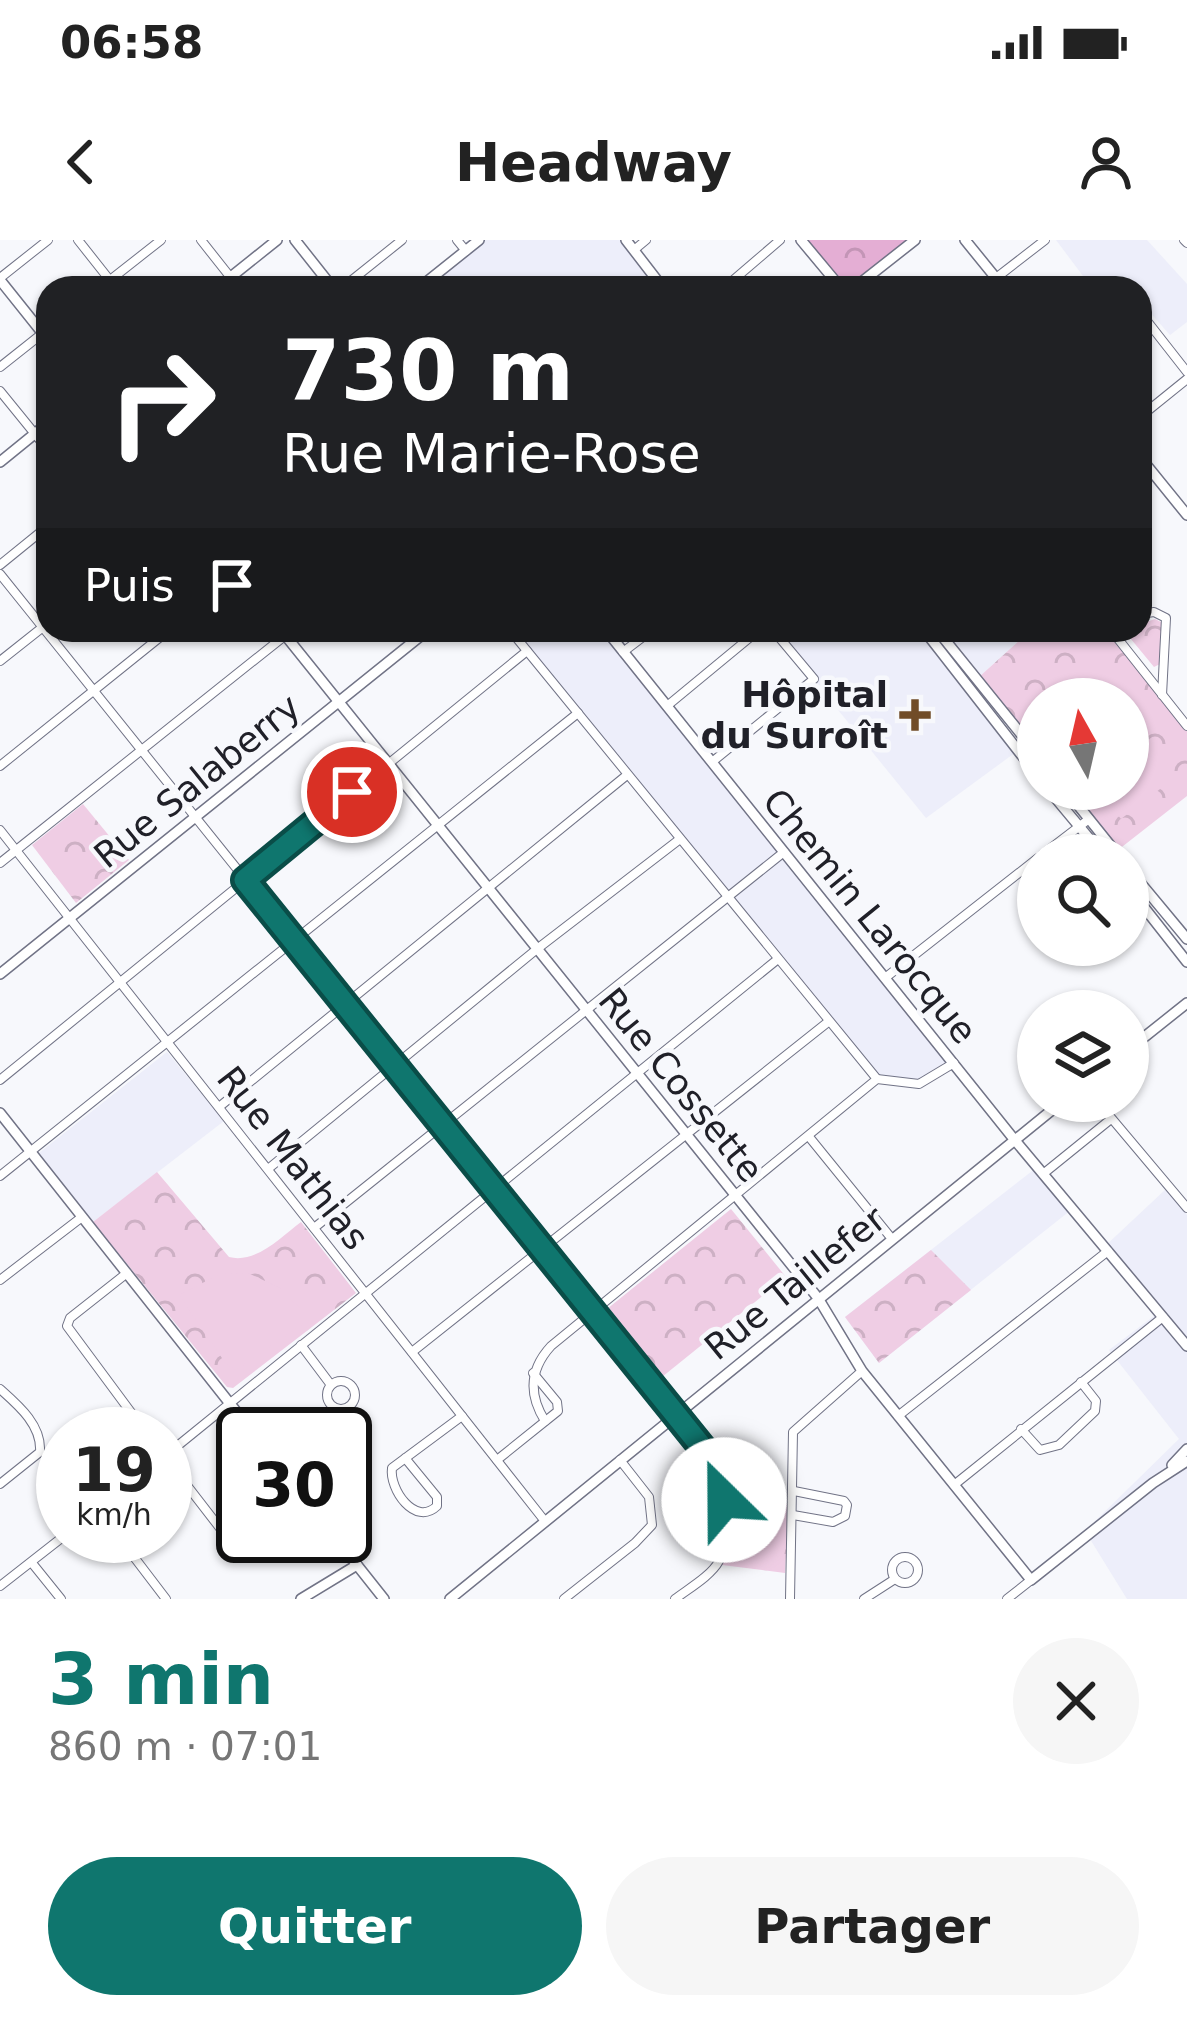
<!DOCTYPE html>
<html lang="fr">
<meta charset="utf-8">
<style>
:root{--surface:#fff;--page:#f6f6f6;--text:#222;--muted:#767676;--accent:#0f766e}
body{margin:0;font-family:"DejaVu Sans",sans-serif;background:var(--page);color:var(--text);height:100vh;display:flex;flex-direction:column;font-size:45px;white-space:nowrap}
*{box-sizing:border-box;margin:0}
p{font-size:39px;color:var(--muted)}
.icon{flex:none;width:66px;height:66px;fill:none;stroke:currentColor;stroke-width:2;stroke-linecap:round;stroke-linejoin:round}
.map{position:relative;height:1359px;overflow:hidden}
.drawer{display:flex;flex-direction:column;background:var(--surface);flex:1}
.drawer>*{flex:none}
.guide{position:absolute;left:36px;top:36px;width:1116px;height:366px;border-radius:36px;box-shadow:0 3px 9px #0004;background:#202124;color:#fff;overflow:hidden}
.needle{width:78px;rotate:352deg}
.fabs{position:absolute;left:1017px;top:438px;display:grid;gap:24px}
.fabs a{display:grid;place-items:center;width:132px;height:132px;border-radius:50%;background:var(--surface);box-shadow:0 3px 9px #0004;font-size:60px}
.speed{position:absolute;left:36px;top:1167px;display:flex;gap:24px;font-size:60px;font-weight:700;text-align:center}
.speed>*{display:grid;place-content:center;width:156px;height:156px;border-radius:50%;background:var(--surface);box-shadow:0 3px 9px #0004;line-height:1}
.speed small{font-size:30px;font-weight:400}
.speed .limit{border:6px solid #111;border-radius:18px;background:#fff;color:#111}
.pin{position:absolute;display:grid;place-items:center;width:102px;height:102px;color:#fff;margin:-51px;border:6px solid #fff;border-radius:50%;box-shadow:0 3px 12px #0007}
.me{position:absolute;width:132px;margin:-66px;rotate:337deg;stroke-linejoin:round;filter:drop-shadow(0 0 9px #0008)}
.turn{display:flex;align-items:center;gap:42px;height:252px;padding:0 48px;font-size:54px}
.turn .icon{width:156px;height:156px;stroke-width:2.5}
.turn b{display:block;font-size:84px;line-height:102px}
.then{display:flex;align-items:center;height:114px;padding:0 48px;background:#0003;gap:24px;font-size:45px}
.round{display:grid;place-items:center;flex:none;width:126px;height:126px;border-radius:63px;background:var(--page)}
.headline{display:flex;align-items:center;justify-content:space-between;height:204px;padding:0 48px}
h1{font-size:72px;font-weight:700;line-height:90px;color:var(--accent)}
.button{display:flex;gap:24px;margin-top:auto;padding:24px 48px}
.button a{flex:1;height:138px;border-radius:72px;background:var(--accent);color:#fff;font-size:48px;font-weight:700;line-height:138px;text-align:center}
.button a+a{background:var(--page);color:var(--text)}
.status{display:flex;justify-content:space-between;align-items:center;height:84px;padding:0 60px;background:var(--surface);direction:ltr}
.status svg{height:33px;fill:currentColor}
header{display:flex;justify-content:space-between;align-items:center;height:156px;padding:0 48px;background:var(--surface);font-size:54px;font-weight:700}
.map>svg:first-child{display:block}
.built{fill:#edeefa}
.forest{fill:url(#forest-crowns)}
.park{fill:url(#park-crowns)}
.pitch{fill:#efcde4}
.lines{fill:none;stroke-linecap:round;stroke-linejoin:round}
.minor-casing{stroke:#717386;stroke-width:10}
.tertiary-casing{stroke:#717386;stroke-width:12}
.secondary-casing{stroke:#717386;stroke-width:12}
.minor{stroke:#fff;stroke-width:8}
.tertiary{stroke:#fff;stroke-width:9}
.secondary{stroke:#fff;stroke-width:9}
.route-casing{stroke:#0a4d48;stroke-width:30}
.route{stroke:#0f766e;stroke-width:21}
.poi-dot{fill:#714c28;stroke:#f7f8fc;stroke-width:4.5}
.labels{text-anchor:middle;dominant-baseline:central;stroke-width:9;stroke-linejoin:round;paint-order:stroke}
.poi-label{font-size:36px;font-weight:bold;fill:#202028;stroke:#f7f8fc;text-anchor:end}
.street-label{font-size:36px;fill:#202028;stroke:#f7f8fc}
</style>
<div class="status"><b>06:58</b><svg viewBox="0 0 49 12"><path d="M0 12V9h3v3zM5 12V6h3v6zM10 12V3h3v9zM15 12V0h3v12zM26 1h20v11H26zM47 4h2v5h-2z"/></svg></div>
<header><svg class="icon" aria-label="back" viewBox="0 0 24 24"><path d="M15 5l-7 7 7 7"/></svg>Headway<svg class="icon" aria-label="person" viewBox="0 0 24 24"><circle cx="12" cy="8" r="4"/><path d="M4 21q1-7 8-7t8 7"/></svg></header>
<div class="map">
<svg width="1187" height="1359" viewBox="0 0 1187 1359">
<defs>
<pattern id="forest-crowns" width="20" height="18" patternUnits="userSpaceOnUse" patternTransform="scale(3)"><rect width="20" height="18" fill="#e4aed4"/><path d="M2 6a3 3 0 1 1 6 0M12 15a3 3 0 1 1 6 0" fill="none" stroke="#c395b6"/></pattern>
<pattern id="park-crowns" width="20" height="18" patternUnits="userSpaceOnUse" patternTransform="scale(3)"><rect width="20" height="18" fill="#efcde4"/><path d="M2 6a3 3 0 1 1 6 0M12 15a3 3 0 1 1 6 0" fill="none" stroke="#cdb0c4"/></pattern>
</defs>
<rect width="100%" height="100%" fill="#f7f8fc"/>
<!-- built -->
<g class="built">
<path d="M482,0H623L660,48H421Z"/>
<path d="M1056,0H1147L1187,44V82L1170,95L1140,61V48H1092Z"/>
<path d="M514,390H599L951,828L915,848L886,845L871,834Z"/>
<path d="M773,390H921L1016,512L926,578Z"/>
<path d="M941,390H1031L979,437Z"/>
<path d="M167,812L224,881L93,982L39,913Z"/>
<path d="M1036,928L1071,970L879,1123L845,1077Z"/>
<path d="M1166,949L1187,975V1359H1127L1085,1291L1179,1199L1109,1110L1154,1076L1102,1009Z"/>
</g>
<!-- forest -->
<path class="forest" d="M801,0H915L854,48H841Z"/>
<!-- park -->
<g class="park">
<path d="M1155,379L1163,383L1160,424L1154,427L1126,393L1140,390V384Z"/>
<path d="M1031,390H1105L1187,488V556L1118,610L1069,549H1128V459H1038V511L979,437Z"/>
<path d="M83,564L129,620L76,663L32,605Z"/>
<path d="M157,932L229,1017C256,1024 281,997 301,982L356,1053L233,1148L227,1147L93,982Z"/>
<path d="M731,969L786,1037L657,1141L602,1073Z"/>
<path d="M931,1010L971,1050L879,1123L845,1077Z"/>
<path d="M726,1260L789,1264L785,1333L722,1325Z"/>
</g>
<!-- pitch -->
<g class="pitch">
<path d="M1128,472L1177,536L1121,579L1097,549H1128Z"/>
<path d="M248,1033L280,1048L310,1079L236,1130L226,1124L179,1055L220,1034Z"/>
</g>
<g class="lines">
<!-- minor casing -->
<g class="minor-casing">
<g id="minor">
<path d="M78,0L116,48"/>
<path d="M201,0L239,48"/>
<path d="M457,0L466,11"/>
<path d="M1184,0L1187,3"/>
<path d="M634,10L646,0"/>
<path d="M0,38L48,0"/>
<path d="M996,38L1045,0"/>
<path d="M100,48L161,0"/>
<path d="M342,48L402,0"/>
<path d="M724,48L780,0"/>
<path d="M1140,72L1187,132"/>
<path d="M0,127L48,89"/>
<path d="M0,151L48,210"/>
<path d="M1140,177L1187,139"/>
<path d="M0,325L48,286"/>
<path d="M0,334L716,1225C725,1247 730,1300 719,1321C711,1336 688,1349 675,1359"/>
<path d="M1140,374L1154,372L1166,378L1162,455"/>
<path d="M510,390L877,839"/>
<path d="M1111,390L1187,486"/>
<path d="M623,412L652,390"/>
<path d="M0,421L48,383"/>
<path d="M667,466L759,390"/>
<path d="M712,522L814,439L773,390"/>
<path d="M0,526L169,390"/>
<path d="M0,590L544,1280"/>
<path d="M1042,615L1089,579"/>
<path d="M0,623L292,390"/>
<path d="M885,738L1038,618"/>
<path d="M1036,783L1038,785"/>
<path d="M0,840L527,411"/>
<path d="M1097,861L1187,968"/>
<path d="M219,867L627,535"/>
<path d="M810,898L892,999"/>
<path d="M268,929L537,709L680,599"/>
<path d="M1043,934L1111,879"/>
<path d="M0,936L578,473"/>
<path d="M314,988L784,612"/>
<path d="M127,1033L70,1078L67,1086L147,1194"/>
<path d="M0,1040L82,977"/>
<path d="M301,1105L331,1145"/>
<path d="M412,1112L828,782"/>
<circle cx="341" cy="1155" r="14"/>
<path d="M0,1149C18,1165 42,1185 40,1212L0,1244"/>
<path d="M898,1176L1108,1011"/>
<path d="M545,1181C528,1154 530,1129 551,1106L877,839L919,844L954,823"/>
<path d="M1021,1189L1040,1210L1059,1205L1095,1171L1096,1161L1081,1142"/>
<path d="M165,1216L778,719"/>
<path d="M165,1217L223,1292L235,1299L243,1293"/>
<path d="M405,1218L437,1257V1266C415,1287 389,1249 392,1228L462,1176"/>
<path d="M497,1220L558,1171L557,1162L533,1133"/>
<path d="M954,1245L1163,1077"/>
<path d="M793,1275L833,1282L845,1276L847,1265L844,1261L794,1251"/>
<path d="M118,1296L166,1359"/>
<circle cx="905" cy="1330" r="13"/>
<path d="M32,1323L61,1359"/>
<path d="M0,1346L64,1296"/>
<path d="M564,1359L635,1303L652,1285L649,1257L620,1220"/>
<path d="M790,1359L793,1192L862,1131"/>
<path d="M864,1359L895,1339"/>
<path d="M1007,1359L1031,1340"/>
</g>
</g>
<!-- tertiary casing -->
<g class="tertiary-casing">
<g id="tertiary">
<path d="M626,0L663,48"/>
<path d="M801,0L841,48"/>
<path d="M965,0L1004,48"/>
<path d="M0,40L48,100"/>
<path d="M217,48L277,0"/>
<path d="M419,48L479,0"/>
<path d="M854,48L915,0"/>
<path d="M1140,217L1187,275"/>
<path d="M0,222L48,183"/>
<path d="M281,390L818,1058L862,1131L1031,1340L1153,1243L1187,1221"/>
<path d="M924,390L1038,536"/>
<path d="M937,390L1038,515"/>
<path d="M1048,549L1103,615"/>
<path d="M1065,549L1118,615"/>
<path d="M1128,628L1187,699"/>
<path d="M1128,647L1187,722"/>
<path d="M0,734L428,390"/>
<path d="M1128,810L1187,763"/>
<path d="M0,873L254,1194"/>
<path d="M1172,1225L1187,1209"/>
<path d="M334,1296L384,1359"/>
<path d="M301,1359L357,1325"/>
<path d="M450,1359L1063,861"/>
</g>
</g>
<!-- secondary casing -->
<g class="secondary-casing">
<g id="secondary">
<path d="M295,0L333,48"/>
<path d="M606,390L1013,898L1187,1106"/>
</g>
</g>
<!-- minor -->
<use href="#minor" class="minor"/>
<!-- tertiary -->
<use href="#tertiary" class="tertiary"/>
<!-- secondary -->
<use href="#secondary" class="secondary"/>
</g>
<g class="lines">
<!-- route casing -->
<g class="route-casing">
<path id="route" d="M352,552L245,640L705,1211L719,1234L724,1260"/>
</g>
<!-- route -->
<use href="#route" class="route"/>
</g>
<!-- markers -->
<path class="poi-dot" d="M909 457h12v12h12v12h-12v12h-12v-12h-12v-12h12z"/>
<g class="labels">
<!-- poi labels -->
<g class="poi-label">
<text x="888" y="454">Hôpital<tspan x="888" dy="41">du Suroît</tspan></text>
</g>
<!-- street labels -->
<g class="street-label">
<text transform="translate(197 541) rotate(-39)">Rue Salaberry</text>
<text transform="translate(870 676) rotate(51)">Chemin Larocque</text>
<text transform="translate(681 845) rotate(51)">Rue Cossette</text>
<text transform="translate(293 918) rotate(52)">Rue Mathias</text>
<text transform="translate(795 1043) rotate(-39)">Rue Taillefer</text>
</g>
</g>
</svg>
<div class="fabs">
<a><svg class="needle" viewBox="-14 -14 28 28"><path d="M0-13l5 13h-10z" fill="#e53935"/><path d="M0 13l5-13h-10z" fill="#767676"/></svg></a>
<a><svg class="icon" aria-label="search" viewBox="0 0 24 24"><circle cx="10" cy="10" r="6"/><path d="M15 15l6 6"/></svg></a>
<a><svg class="icon" aria-label="layers" viewBox="0 0 24 24"><path d="M12 4l9 5-9 5-9-5zM3 14l9 5 9-5"/></svg></a>
</div>
<div class="speed"><div>19<small>km/h</small></div><div class="limit">30</div></div>
<div class="pin" style="left:352px;top:552px;background:#d93025"><svg class="icon" aria-label="arrive" viewBox="0 0 24 24"><path d="M6 21V4h12l-3 4 3 4H6"/></svg></div>
<svg class="me" style="left:724px;top:1260px" viewBox="-20 -20 40 40"><circle r="19" fill="#fff"/><path d="M0-13L10 11 0 6-10 11z" fill="#0f766e"/></svg>
<div class="guide">
<div class="turn"><svg class="icon" aria-label="right" viewBox="0 0 24 24"><path d="M7 20v-9h11M14 6l5 5-5 5"/></svg><div><b>730 m</b>Rue Marie-Rose</div></div>
<div class="then">Puis<svg class="icon" aria-label="arrive" viewBox="0 0 24 24"><path d="M6 21V4h12l-3 4 3 4H6"/></svg></div>
</div>
</div>
<section class="drawer">
<div class="headline"><div><h1>3 min</h1><p>860 m · 07:01</p></div><a class="round"><svg class="icon" aria-label="close" viewBox="0 0 24 24"><path d="M6 6l12 12M18 6L6 18"/></svg></a></div>
<div class="button"><a>Quitter</a><a>Partager</a></div>
</section>
